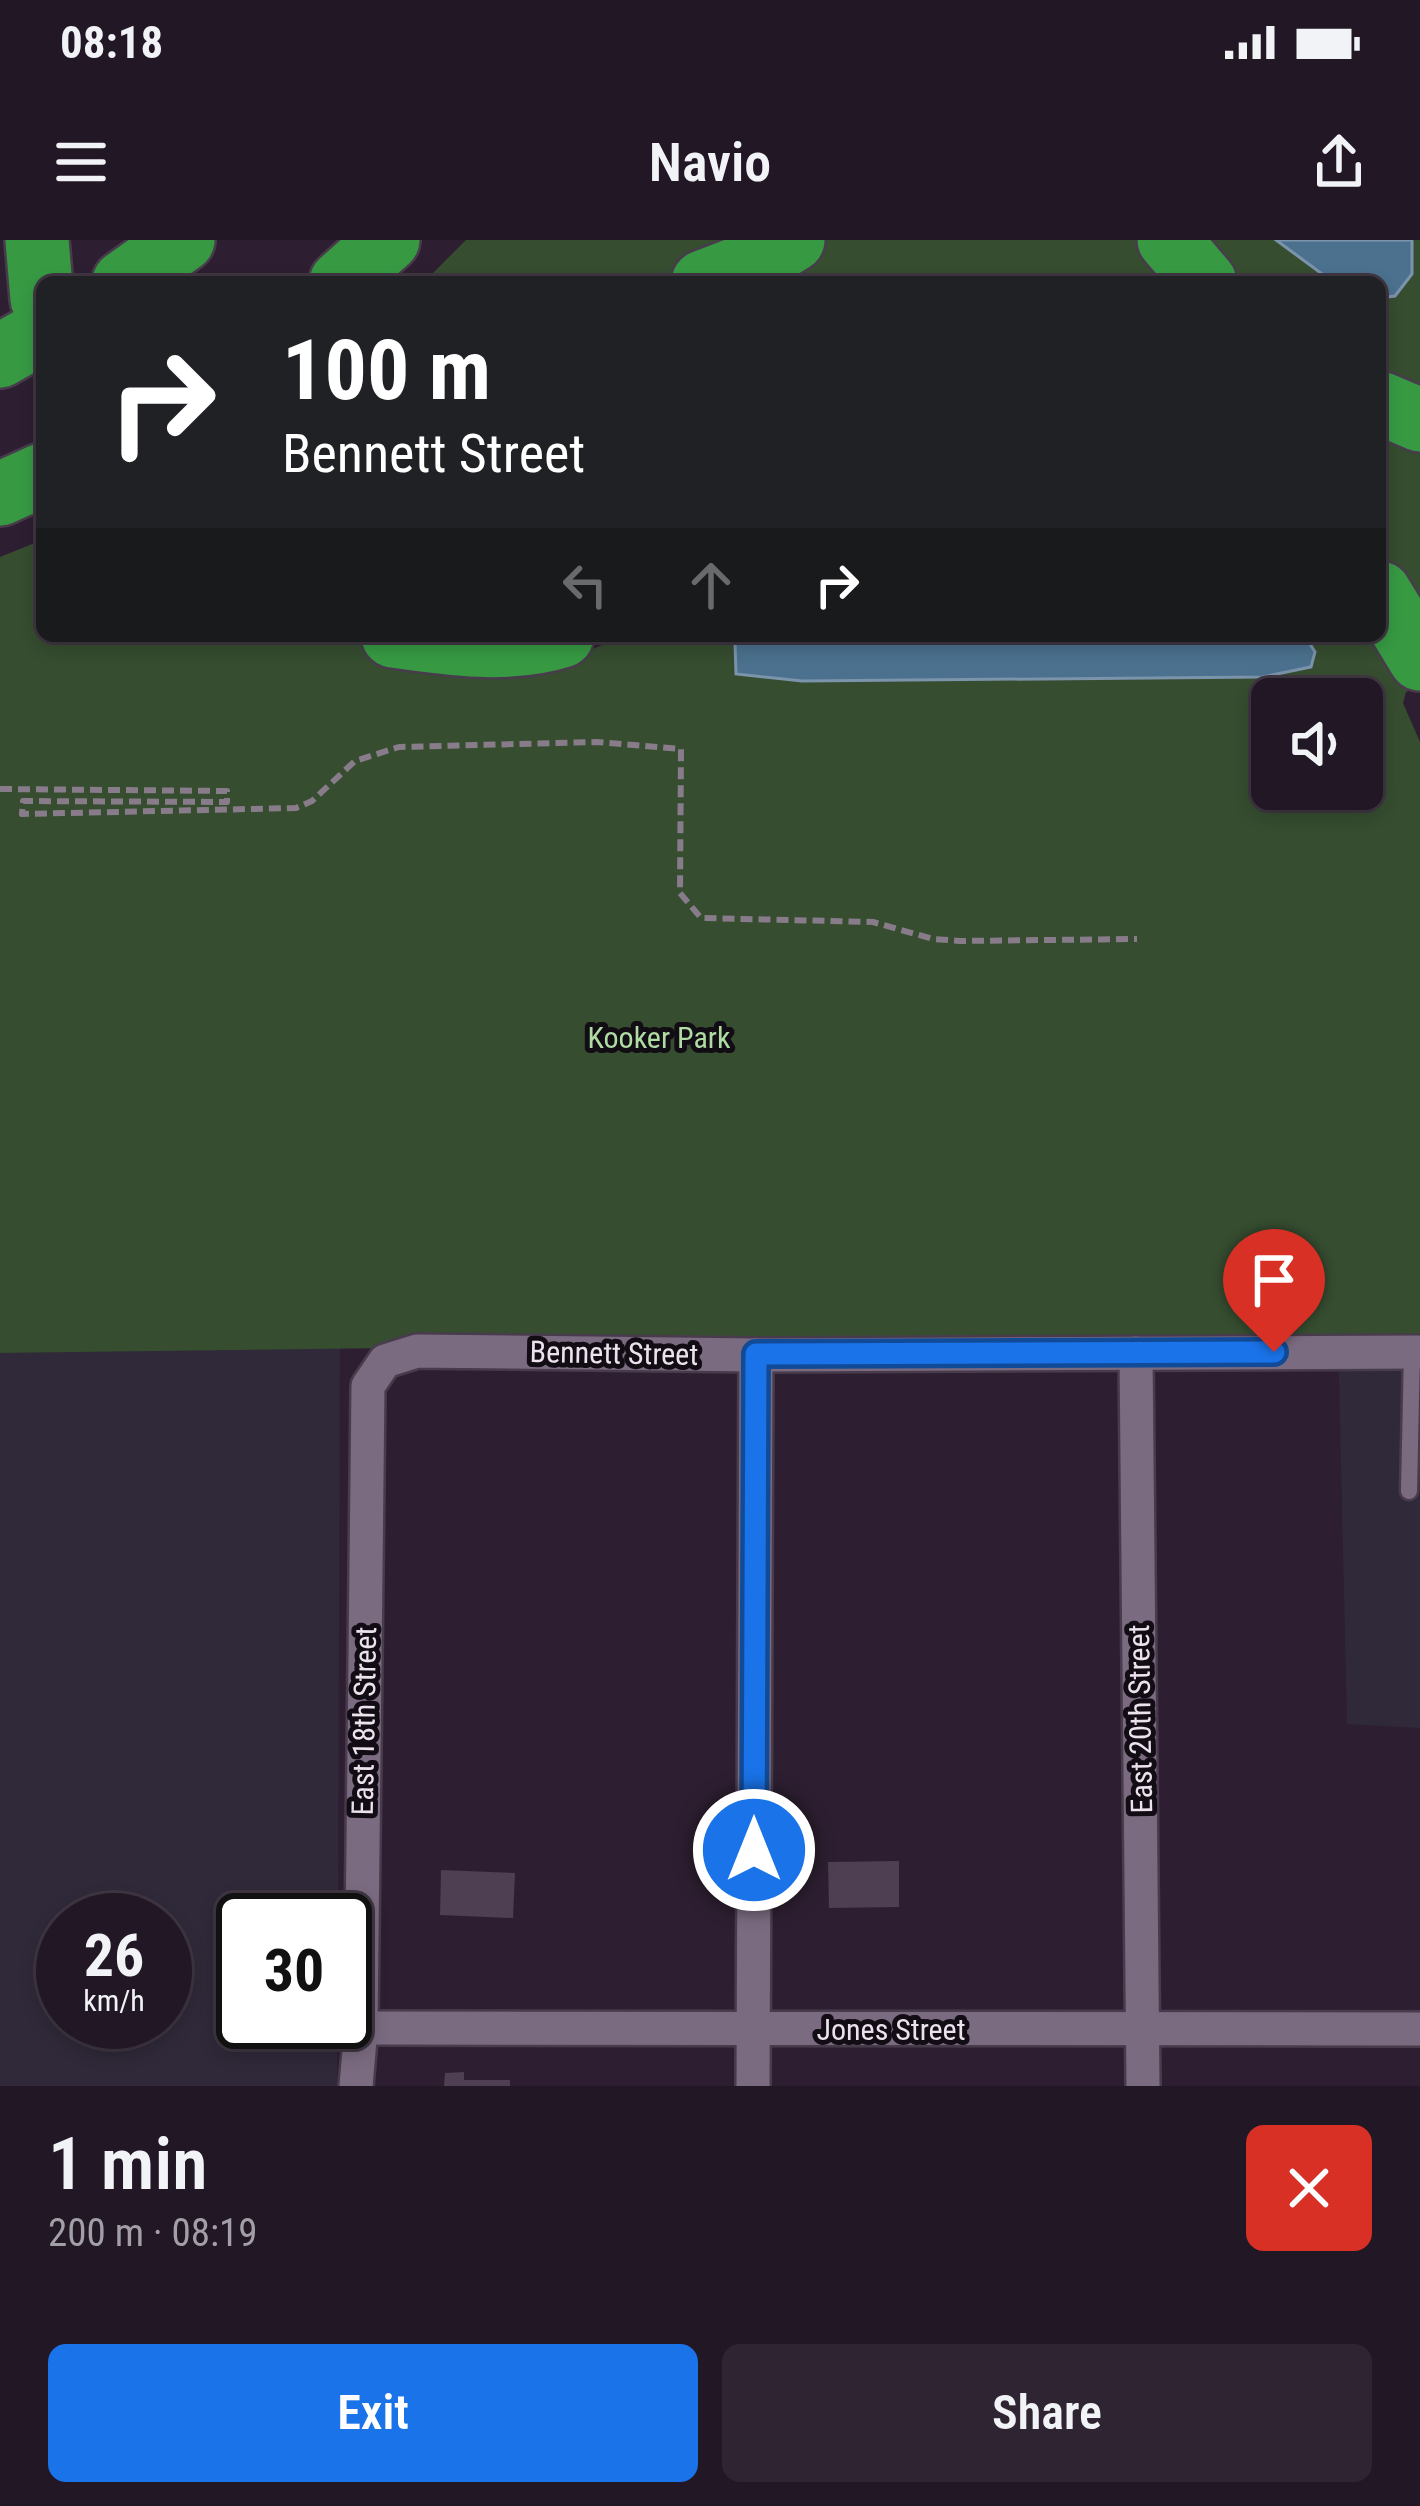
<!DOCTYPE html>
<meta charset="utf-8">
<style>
:root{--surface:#221725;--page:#2e2432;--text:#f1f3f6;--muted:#a29fa7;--line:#3f3642;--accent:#1a73e8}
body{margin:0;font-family:"Roboto Condensed",sans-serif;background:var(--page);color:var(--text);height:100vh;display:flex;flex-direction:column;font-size:45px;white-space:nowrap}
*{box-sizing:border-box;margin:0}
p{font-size:39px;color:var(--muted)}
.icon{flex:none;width:66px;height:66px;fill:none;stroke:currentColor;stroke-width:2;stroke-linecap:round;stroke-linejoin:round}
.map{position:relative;height:1846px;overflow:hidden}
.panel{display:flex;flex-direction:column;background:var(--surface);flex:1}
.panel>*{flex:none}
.hud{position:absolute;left:36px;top:36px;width:1350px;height:366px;border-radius:18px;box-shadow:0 6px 18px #0003,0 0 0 3px var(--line);background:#202124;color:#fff;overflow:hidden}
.controls{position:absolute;left:1251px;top:438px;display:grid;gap:24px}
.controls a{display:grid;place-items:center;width:132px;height:132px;border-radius:18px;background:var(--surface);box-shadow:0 6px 18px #0003,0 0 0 3px var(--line);font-size:60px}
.speed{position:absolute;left:36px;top:1653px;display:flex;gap:24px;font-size:60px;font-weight:700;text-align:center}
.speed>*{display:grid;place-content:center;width:156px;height:156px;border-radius:50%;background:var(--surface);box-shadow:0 6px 18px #0003,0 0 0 3px var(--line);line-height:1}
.speed small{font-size:30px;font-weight:400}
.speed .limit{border:6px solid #111;border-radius:18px;background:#fff;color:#111}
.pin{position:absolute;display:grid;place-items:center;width:102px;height:102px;color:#fff;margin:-123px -51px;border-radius:50% 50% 50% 0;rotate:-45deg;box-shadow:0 0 12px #0007}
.pin .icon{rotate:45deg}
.me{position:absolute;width:132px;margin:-66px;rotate:0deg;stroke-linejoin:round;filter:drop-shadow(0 0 9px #0008)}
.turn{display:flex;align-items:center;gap:42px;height:252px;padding:0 48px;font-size:54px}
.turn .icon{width:156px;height:156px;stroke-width:2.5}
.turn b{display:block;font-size:84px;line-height:102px}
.lanes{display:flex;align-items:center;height:114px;padding:0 48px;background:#0003;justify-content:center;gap:60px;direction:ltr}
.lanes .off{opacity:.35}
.round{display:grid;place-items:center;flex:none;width:126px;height:126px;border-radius:18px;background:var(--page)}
.summary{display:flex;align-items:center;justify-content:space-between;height:204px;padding:0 48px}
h1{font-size:72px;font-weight:600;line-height:90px}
.cta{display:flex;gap:24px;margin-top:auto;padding:24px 48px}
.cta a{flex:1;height:138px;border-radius:18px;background:var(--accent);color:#fff;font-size:48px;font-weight:600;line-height:138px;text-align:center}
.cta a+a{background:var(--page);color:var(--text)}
.status{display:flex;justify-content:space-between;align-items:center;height:84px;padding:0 60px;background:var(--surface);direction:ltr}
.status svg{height:33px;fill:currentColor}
header{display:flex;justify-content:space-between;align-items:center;height:156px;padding:0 48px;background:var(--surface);font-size:54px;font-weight:600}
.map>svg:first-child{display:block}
.commercial{fill:#2f2939;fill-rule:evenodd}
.green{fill:#364d30;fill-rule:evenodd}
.water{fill:#4b718e;stroke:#7b93ab;stroke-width:3}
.building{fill:#4e3f53}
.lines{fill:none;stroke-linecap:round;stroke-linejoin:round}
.service-casing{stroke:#483c4c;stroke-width:21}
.minor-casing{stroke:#483c4c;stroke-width:38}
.motorway-casing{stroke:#483c4c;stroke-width:68}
.path{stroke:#887c8b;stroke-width:6;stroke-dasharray:12 6;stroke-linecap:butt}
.service{stroke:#7b6b81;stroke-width:16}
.minor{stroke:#7b6b81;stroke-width:33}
.motorway{stroke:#379a43;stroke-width:63}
.route-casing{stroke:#114b97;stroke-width:30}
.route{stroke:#1a73e8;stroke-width:21}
.labels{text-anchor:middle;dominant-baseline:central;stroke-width:10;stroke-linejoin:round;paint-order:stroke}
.park-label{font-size:30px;fill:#aedca2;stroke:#120c14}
.street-label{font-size:30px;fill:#ebe2ee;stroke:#120c14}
</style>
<div class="status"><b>08:18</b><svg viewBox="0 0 49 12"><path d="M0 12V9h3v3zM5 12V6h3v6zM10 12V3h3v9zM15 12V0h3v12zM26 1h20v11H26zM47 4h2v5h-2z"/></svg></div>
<header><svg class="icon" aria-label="menu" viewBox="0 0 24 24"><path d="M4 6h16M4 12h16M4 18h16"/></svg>Navio<svg class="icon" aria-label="share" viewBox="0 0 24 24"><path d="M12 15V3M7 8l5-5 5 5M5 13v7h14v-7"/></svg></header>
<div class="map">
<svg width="1420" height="1846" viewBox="0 0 1420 1846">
<rect width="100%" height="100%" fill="#2d1f31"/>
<!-- commercial -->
<g class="commercial">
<path d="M1338,1095H1420V1488L1347,1484Z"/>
<path d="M340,1108L338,1680H243V1782H337V1846H0V1113ZM63,1680H165V1782H63Z"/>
</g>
<!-- green -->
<g class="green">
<path d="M466,0H757L656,42H424Z"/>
<path d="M821,0H1151L1185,42H779Z"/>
<path d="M1193,0H1276L1333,42H1230Z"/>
<path d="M1412,0H1420V164L1380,146V58L1395,56L1412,34Z"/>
<path d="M1380,182L1420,199V363L1380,313Z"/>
<path d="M42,300V396H347L366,402L587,411L625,396H746L735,403L1130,434L1262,437L1315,412L1305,396H1380L1415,448L1406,452L1403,463L1420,502V1095L0,1113V317ZM1272,459H1362V549H1272Z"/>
</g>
<!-- water -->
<g class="water">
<path d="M1276,0H1412V34L1395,56L1380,58V42H1333Z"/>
<path d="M746,396H1305L1315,412L1311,427L1262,437L802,441L736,434L735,403Z"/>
</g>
<!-- building -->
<g class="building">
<path d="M899,1621V1667L829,1668L828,1622Z"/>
<path d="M441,1630L515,1633L513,1678L440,1675Z"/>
<path d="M464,1832V1840H510V1846H444L445,1833Z"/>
</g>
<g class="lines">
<!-- service casing -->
<g class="service-casing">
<path id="service" d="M1409,1251L1412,1112"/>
</g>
<!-- minor casing -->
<g class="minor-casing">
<g id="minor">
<path d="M1136,1113L1143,1846"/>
<path d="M361,1788L1420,1789"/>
<path d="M356,1846L361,1788L368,1146L385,1121L417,1111L756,1115L1420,1112"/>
<path d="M753,1846L756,1115"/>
</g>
</g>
<!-- motorway casing -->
<g class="motorway-casing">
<g id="motorway">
<path d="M37,0L42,59"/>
<path d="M1169,0L1205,42"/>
<path d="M124,42L183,0"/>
<path d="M341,42L388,0"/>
<path d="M703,42L760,20L793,0"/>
<path d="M0,116L42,92"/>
<path d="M1380,163L1420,180"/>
<path d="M0,254L42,235"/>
<path d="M1380,353L1420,419"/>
<path d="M393,396C448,404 509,413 562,396"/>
</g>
</g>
<!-- path -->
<path class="path" d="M0,549L227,551V562L23,561L22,574L296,568L312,561L355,521L399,507L597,502L681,509L680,653L701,678L873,682L933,699L960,701L1137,699"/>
<!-- service -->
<use href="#service" class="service"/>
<!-- minor -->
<use href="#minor" class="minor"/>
<!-- motorway -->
<use href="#motorway" class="motorway"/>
</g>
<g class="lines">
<!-- route casing -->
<g class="route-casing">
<path id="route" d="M754,1610L756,1114L1274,1112"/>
</g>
<!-- route -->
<use href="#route" class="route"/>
</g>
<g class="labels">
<!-- park labels -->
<g class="park-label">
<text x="659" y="797">Kooker Park</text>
</g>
<!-- street labels -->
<g class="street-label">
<text transform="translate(614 1113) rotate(1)">Bennett Street</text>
<text transform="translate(1140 1479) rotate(-91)">East 20th Street</text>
<text transform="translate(364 1481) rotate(-89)">East 18th Street</text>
<text x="891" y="1789">Jones Street</text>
</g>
</g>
</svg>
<div class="controls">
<a><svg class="icon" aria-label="sound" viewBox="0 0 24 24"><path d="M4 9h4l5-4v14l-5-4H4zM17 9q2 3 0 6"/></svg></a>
</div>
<div class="speed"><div>26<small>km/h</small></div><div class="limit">30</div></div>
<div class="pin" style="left:1274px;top:1112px;background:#d93025"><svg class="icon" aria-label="arrive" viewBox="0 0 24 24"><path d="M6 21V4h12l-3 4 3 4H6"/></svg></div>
<svg class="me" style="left:754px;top:1610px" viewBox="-20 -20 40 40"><circle r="17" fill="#1a73e8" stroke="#fff" stroke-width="3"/><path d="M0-11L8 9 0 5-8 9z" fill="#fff"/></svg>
<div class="hud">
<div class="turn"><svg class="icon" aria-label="right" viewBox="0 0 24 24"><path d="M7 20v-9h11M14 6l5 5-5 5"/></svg><div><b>100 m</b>Bennett Street</div></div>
<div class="lanes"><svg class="icon off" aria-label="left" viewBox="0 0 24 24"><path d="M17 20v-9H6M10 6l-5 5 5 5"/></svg><svg class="icon off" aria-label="ahead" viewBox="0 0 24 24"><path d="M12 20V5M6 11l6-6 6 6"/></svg><svg class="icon" aria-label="right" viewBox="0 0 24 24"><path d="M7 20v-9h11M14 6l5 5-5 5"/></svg></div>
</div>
</div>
<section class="panel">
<div class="summary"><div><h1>1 min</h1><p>200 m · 08:19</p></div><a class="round" style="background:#d93025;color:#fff"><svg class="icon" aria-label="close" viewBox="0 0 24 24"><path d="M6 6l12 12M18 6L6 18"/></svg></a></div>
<div class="cta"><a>Exit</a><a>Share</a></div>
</section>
